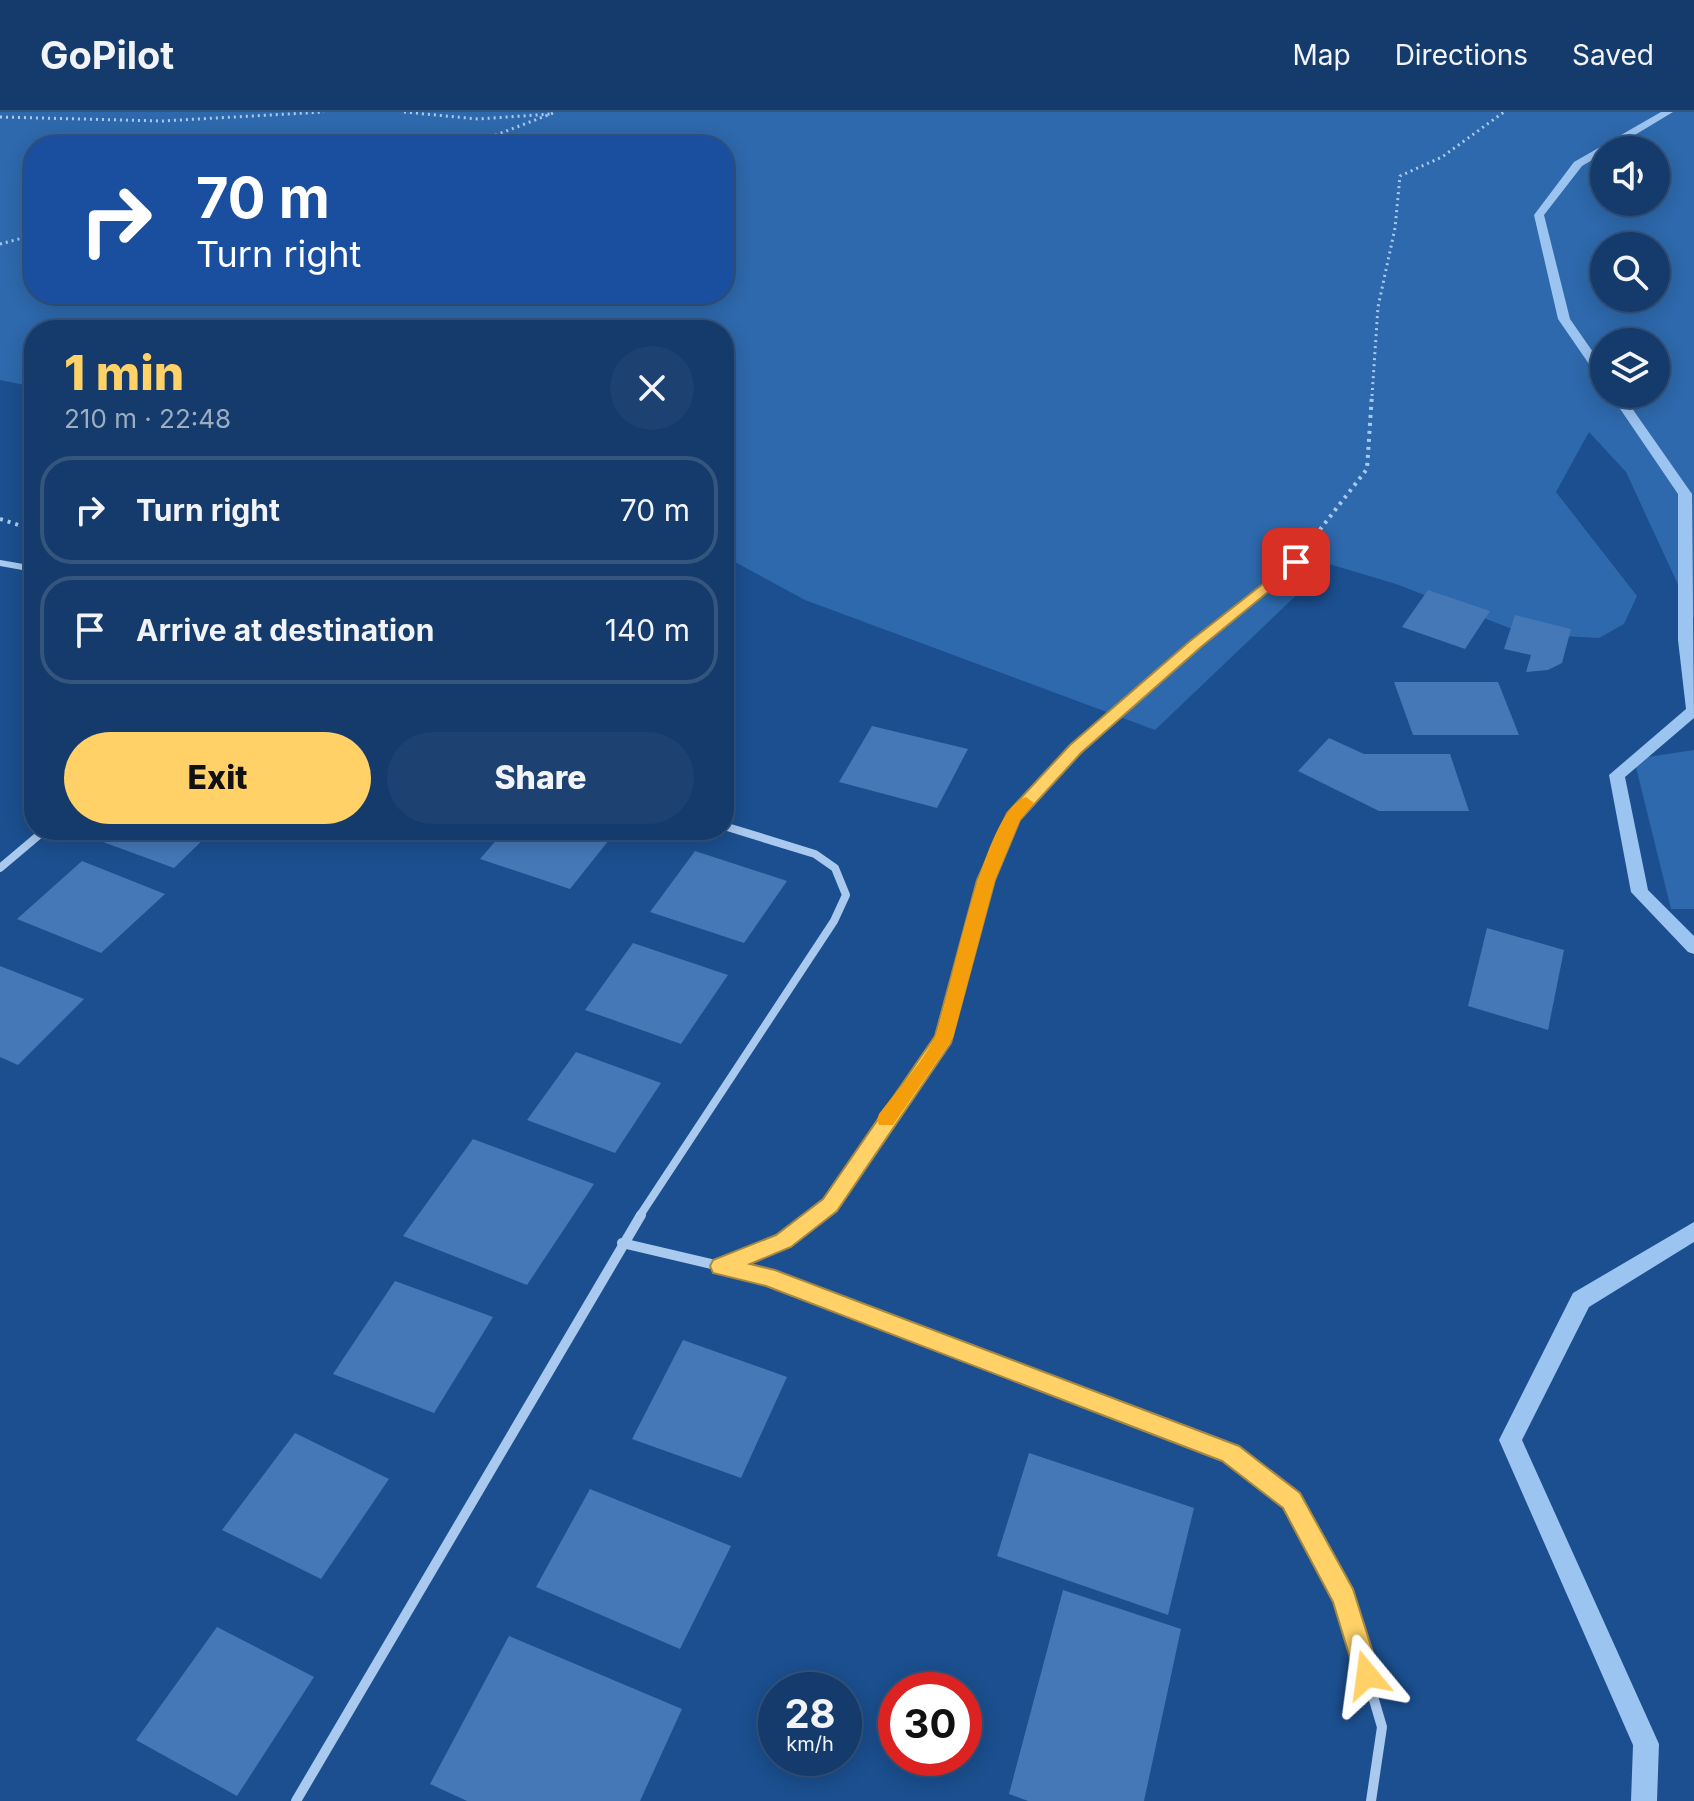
<!DOCTYPE html>
<meta charset="utf-8">
<style>
:root{--surface:#143b6b;--page:#1d4271;--text:#f1f3f6;--muted:#9dadc1;--line:#33557e;--accent:#ffd166}
body{margin:0;font-family:Inter,sans-serif;background:var(--page);color:var(--text);height:100vh;display:flex;flex-direction:column;font-size:30px;white-space:nowrap}
*{box-sizing:border-box;margin:0}
p{font-size:26px;color:var(--muted)}
.icon{flex:none;width:44px;height:44px;fill:none;stroke:currentColor;stroke-width:2;stroke-linecap:round;stroke-linejoin:round}
.map{position:relative;flex:1;overflow:hidden}
.panel{position:absolute;left:24px;top:208px;width:710px;height:520px;display:flex;flex-direction:column;background:var(--surface);border-radius:32px;box-shadow:0 4px 20px #0003,0 0 0 2px var(--line)}
.panel>*{flex:none}
.banner{position:absolute;left:24px;top:24px;width:710px;height:168px;border-radius:32px;box-shadow:0 4px 20px #0003,0 0 0 2px var(--line);background:#1a4fa0;color:#fff;overflow:hidden}
.controls{position:absolute;left:1590px;top:24px;display:grid;gap:16px}
.controls a{display:grid;place-items:center;width:80px;height:80px;border-radius:50%;background:var(--surface);box-shadow:0 4px 20px #0003,0 0 0 2px var(--line);font-size:40px}
.speed{position:absolute;left:758px;top:1560px;display:flex;gap:16px;font-size:40px;font-weight:700;text-align:center}
.speed>*{display:grid;place-content:center;width:104px;height:104px;border-radius:50%;background:var(--surface);box-shadow:0 4px 20px #0003,0 0 0 2px var(--line);line-height:1}
.speed small{font-size:20px;font-weight:400}
.speed .limit{border:12px solid #d22;background:#fff;color:#111}
.pin{position:absolute;display:grid;place-items:center;width:68px;height:68px;color:#fff;margin:-34px;border-radius:16px;box-shadow:0 4px 12px #0006}
.me{position:absolute;width:88px;margin:-44px;rotate:344deg;stroke-linejoin:round;filter:drop-shadow(0 0 6px #0008)}
.turn{display:flex;align-items:center;gap:28px;height:168px;padding:0 40px;font-size:36px}
.turn .icon{width:104px;height:104px;stroke-width:2.5}
.turn b{display:block;font-size:56px;line-height:68px}
.round{display:grid;place-items:center;flex:none;width:84px;height:84px;border-radius:42px;background:var(--page)}
.headline{display:flex;align-items:center;justify-content:space-between;height:136px;padding:0 40px}
h1{font-size:48px;font-weight:800;line-height:60px;color:var(--accent)}
.cta{display:flex;gap:16px;margin-top:auto;padding:16px 40px}
.cta a{flex:1;height:92px;border-radius:48px;background:var(--accent);color:#111;font-size:32px;font-weight:800;line-height:92px;text-align:center}
.cta a+a{background:var(--page);color:var(--text)}
ul{padding:0;list-style:none}
li{display:flex;align-items:center;gap:24px;height:108px;margin:0 16px 12px;padding:0 24px;border:4px solid var(--line);border-radius:32px}
li div{flex:1}
li b{display:block;font-size:30px}
li em{font-style:normal}
header{display:flex;align-items:center;gap:48px;box-sizing:border-box;height:112px;padding:0 40px;background:var(--surface);border-bottom:2px solid var(--line)}
header strong{font-size:38px}
nav{display:flex;gap:44px;margin-inline-start:auto;font-size:28px}
.map>svg:first-child{display:block}
.green{fill:#2e69ad;fill-rule:evenodd}
.lines{fill:none;stroke-linecap:round;stroke-linejoin:round}
.stream{fill:#9cc4f0;fill-rule:evenodd}
.building{fill:#4478b7}
.path-far1{stroke:#a9c9ee;stroke-width:3;stroke-dasharray:2 4;stroke-linecap:butt}
.path{stroke:#a9c9ee;stroke-width:4;stroke-dasharray:3 5;stroke-linecap:butt}
.street-far2{stroke:#a9c9ee;stroke-width:6}
.street-far1{stroke:#a9c9ee;stroke-width:8}
.street{stroke:#a9c9ee;stroke-width:10}
.route{fill:#ffd166;stroke:#a68842;stroke-width:2}
.slow{fill:#f59e0b}
</style>
<header>
<strong>GoPilot</strong>
<nav><a>Map</a><a>Directions</a><a>Saved</a></nav>
</header>
<div class="map">
<svg width="1694" height="1689" viewBox="0 0 1694 1689">
<rect width="100%" height="100%" fill="#1b4f8f"/>
<!-- green -->
<g class="green">
<path d="M0,0H1694V507L1626,360L1589,320L1556,380L1637,484L1624,512L1599,526L1525,522L1396,472L1329,452L1155,618L805,488L724,444V218H34V275L0,268ZM34,34H724V182H34ZM1604,38H1656V90H1604ZM1604,134H1656V186H1604ZM1604,230H1656V282H1604Z"/>
<path d="M1694,638V797H1671L1634,647Z"/>
</g>
<g class="lines">
<!-- stream -->
<g class="stream">
<path d="M1661,0H1673L1610,38H1604V41L1582,54L1544,103L1570,207L1604,256V269L1600,268L1558,207L1534,103L1574,50Z"/>
<path d="M1610,282H1622L1692,382L1694,606L1625,665L1648,778L1694,824V842L1688,840L1631,780L1609,663L1686,597L1678,528V382Z"/>
<path d="M1694,1110V1130L1589,1195L1522,1328L1659,1632L1657,1689H1631L1633,1633L1499,1328L1573,1181Z"/>
</g>
</g>
<!-- building -->
<g class="building">
<path d="M1428,478L1490,499L1465,537L1402,515Z"/>
<path d="M1515,503L1571,517L1562,551L1548,558L1526,560L1531,543L1504,537Z"/>
<path d="M1394,570H1498L1519,623H1413Z"/>
<path d="M872,614L968,637L937,696L839,670Z"/>
<path d="M1329,626L1364,642H1450L1469,699H1379L1298,659Z"/>
<path d="M116,718H213L174,756L103,730Z"/>
<path d="M408,718H447L437,729Z"/>
<path d="M505,718H617L570,777L480,747Z"/>
<path d="M695,739L787,769L744,831L650,800Z"/>
<path d="M82,749L165,782L101,841L17,807Z"/>
<path d="M1487,816L1564,838L1548,918L1468,894Z"/>
<path d="M633,831L728,863L681,932L585,898Z"/>
<path d="M0,854L84,887L18,953L0,945Z"/>
<path d="M576,940L661,971L615,1041L527,1008Z"/>
<path d="M473,1027L594,1072L527,1173L403,1124Z"/>
<path d="M395,1169L493,1205L434,1301L333,1262Z"/>
<path d="M683,1228L787,1265L741,1366L632,1327Z"/>
<path d="M295,1321L389,1367L321,1467L222,1418Z"/>
<path d="M1029,1341L1194,1396L1168,1503L997,1444Z"/>
<path d="M590,1377L731,1434L680,1537L536,1475Z"/>
<path d="M1063,1478L1181,1517L1144,1689H1028L1009,1682Z"/>
<path d="M217,1515L314,1565L237,1684L136,1628Z"/>
<path d="M509,1524L682,1597L640,1689H467L430,1672Z"/>
</g>
<g class="lines">
<!-- path-far1 -->
<g class="path-far1">
<path d="M404,0L478,7L551,2"/>
<path d="M0,5L162,9L324,0"/>
<path d="M467,34L556,0"/>
<path d="M0,132L34,123"/>
<path d="M1372,284L1378,195L1395,116L1400,64L1442,45L1504,0"/>
</g>
<!-- path -->
<g class="path">
<path d="M0,407L34,418"/>
<path d="M1315,424L1367,357L1372,282"/>
</g>
<!-- street-far2 -->
<g class="street-far2">
<path d="M0,451L34,457"/>
<path d="M1068,645L1195,532L1296,450"/>
</g>
<!-- street-far1 -->
<g class="street-far1">
<path d="M0,756L45,718"/>
<path d="M639,1105L834,809L846,783L835,756L815,742L724,714"/>
<path d="M815,1105L830,1093L944,926L986,768L1013,705L1070,643"/>
</g>
<!-- street -->
<g class="street">
<path d="M622,1131L767,1165L1231,1342L1291,1388L1344,1486L1382,1615L1371,1689"/>
<path d="M720,1154L784,1129L818,1103"/>
<path d="M296,1689L641,1103"/>
</g>
</g>
<!-- route -->
<path class="route" d="M1296,446L1303,450L1301,453L1201,535L1081,641L1020,708L995,768L951,931L837,1099L791,1135L750,1152L775,1158L1239,1334L1300,1381L1353,1477L1380,1563L1376,1572L1367,1576L1358,1572L1333,1490L1283,1396L1222,1349L766,1174L713,1161L710,1154L713,1148L776,1123L823,1087L935,924L977,768L1007,701L1070,633L1190,529Z"/>
<!-- slow -->
<path class="slow" d="M1026,685L1034,691L1020,708L995,768L953,926L893,1013H879L877,1008L879,1002C895,981 927,945 936,922C952,879 983,697 1026,685Z"/>
</svg>
<div class="controls">
<a><svg class="icon" aria-label="sound" viewBox="0 0 24 24"><path d="M4 9h4l5-4v14l-5-4H4zM17 9q2 3 0 6"/></svg></a>
<a><svg class="icon" aria-label="search" viewBox="0 0 24 24"><circle cx="10" cy="10" r="6"/><path d="M15 15l6 6"/></svg></a>
<a><svg class="icon" aria-label="layers" viewBox="0 0 24 24"><path d="M12 4l9 5-9 5-9-5zM3 14l9 5 9-5"/></svg></a>
</div>
<div class="speed"><div>28<small>km/h</small></div><div class="limit">30</div></div>
<div class="pin" style="left:1296px;top:450px;background:#d93025"><svg class="icon" aria-label="arrive" viewBox="0 0 24 24"><path d="M6 21V4h12l-3 4 3 4H6"/></svg></div>
<svg class="me" style="left:1367px;top:1563px" viewBox="-20 -20 40 40"><path d="M0-17L14 15 0 8-14 15z" fill="#ffd166" stroke="#fff" stroke-width="4"/></svg>
<div class="banner">
<div class="turn"><svg class="icon" aria-label="right" viewBox="0 0 24 24"><path d="M7 20v-9h11M14 6l5 5-5 5"/></svg><div><b>70 m</b>Turn right</div></div>
</div>
<section class="panel">
<div class="headline"><div><h1>1 min</h1><p>210 m · 22:48</p></div><a class="round"><svg class="icon" aria-label="close" viewBox="0 0 24 24"><path d="M6 6l12 12M18 6L6 18"/></svg></a></div>
<ul>
<li><svg class="icon" aria-label="right" viewBox="0 0 24 24"><path d="M7 20v-9h11M14 6l5 5-5 5"/></svg><div><b>Turn right</b></div><em>70 m</em></li>
<li><svg class="icon" aria-label="arrive" viewBox="0 0 24 24"><path d="M6 21V4h12l-3 4 3 4H6"/></svg><div><b>Arrive at destination</b></div><em>140 m</em></li>
</ul>
<div class="cta"><a>Exit</a><a>Share</a></div>
</section>
</div>
